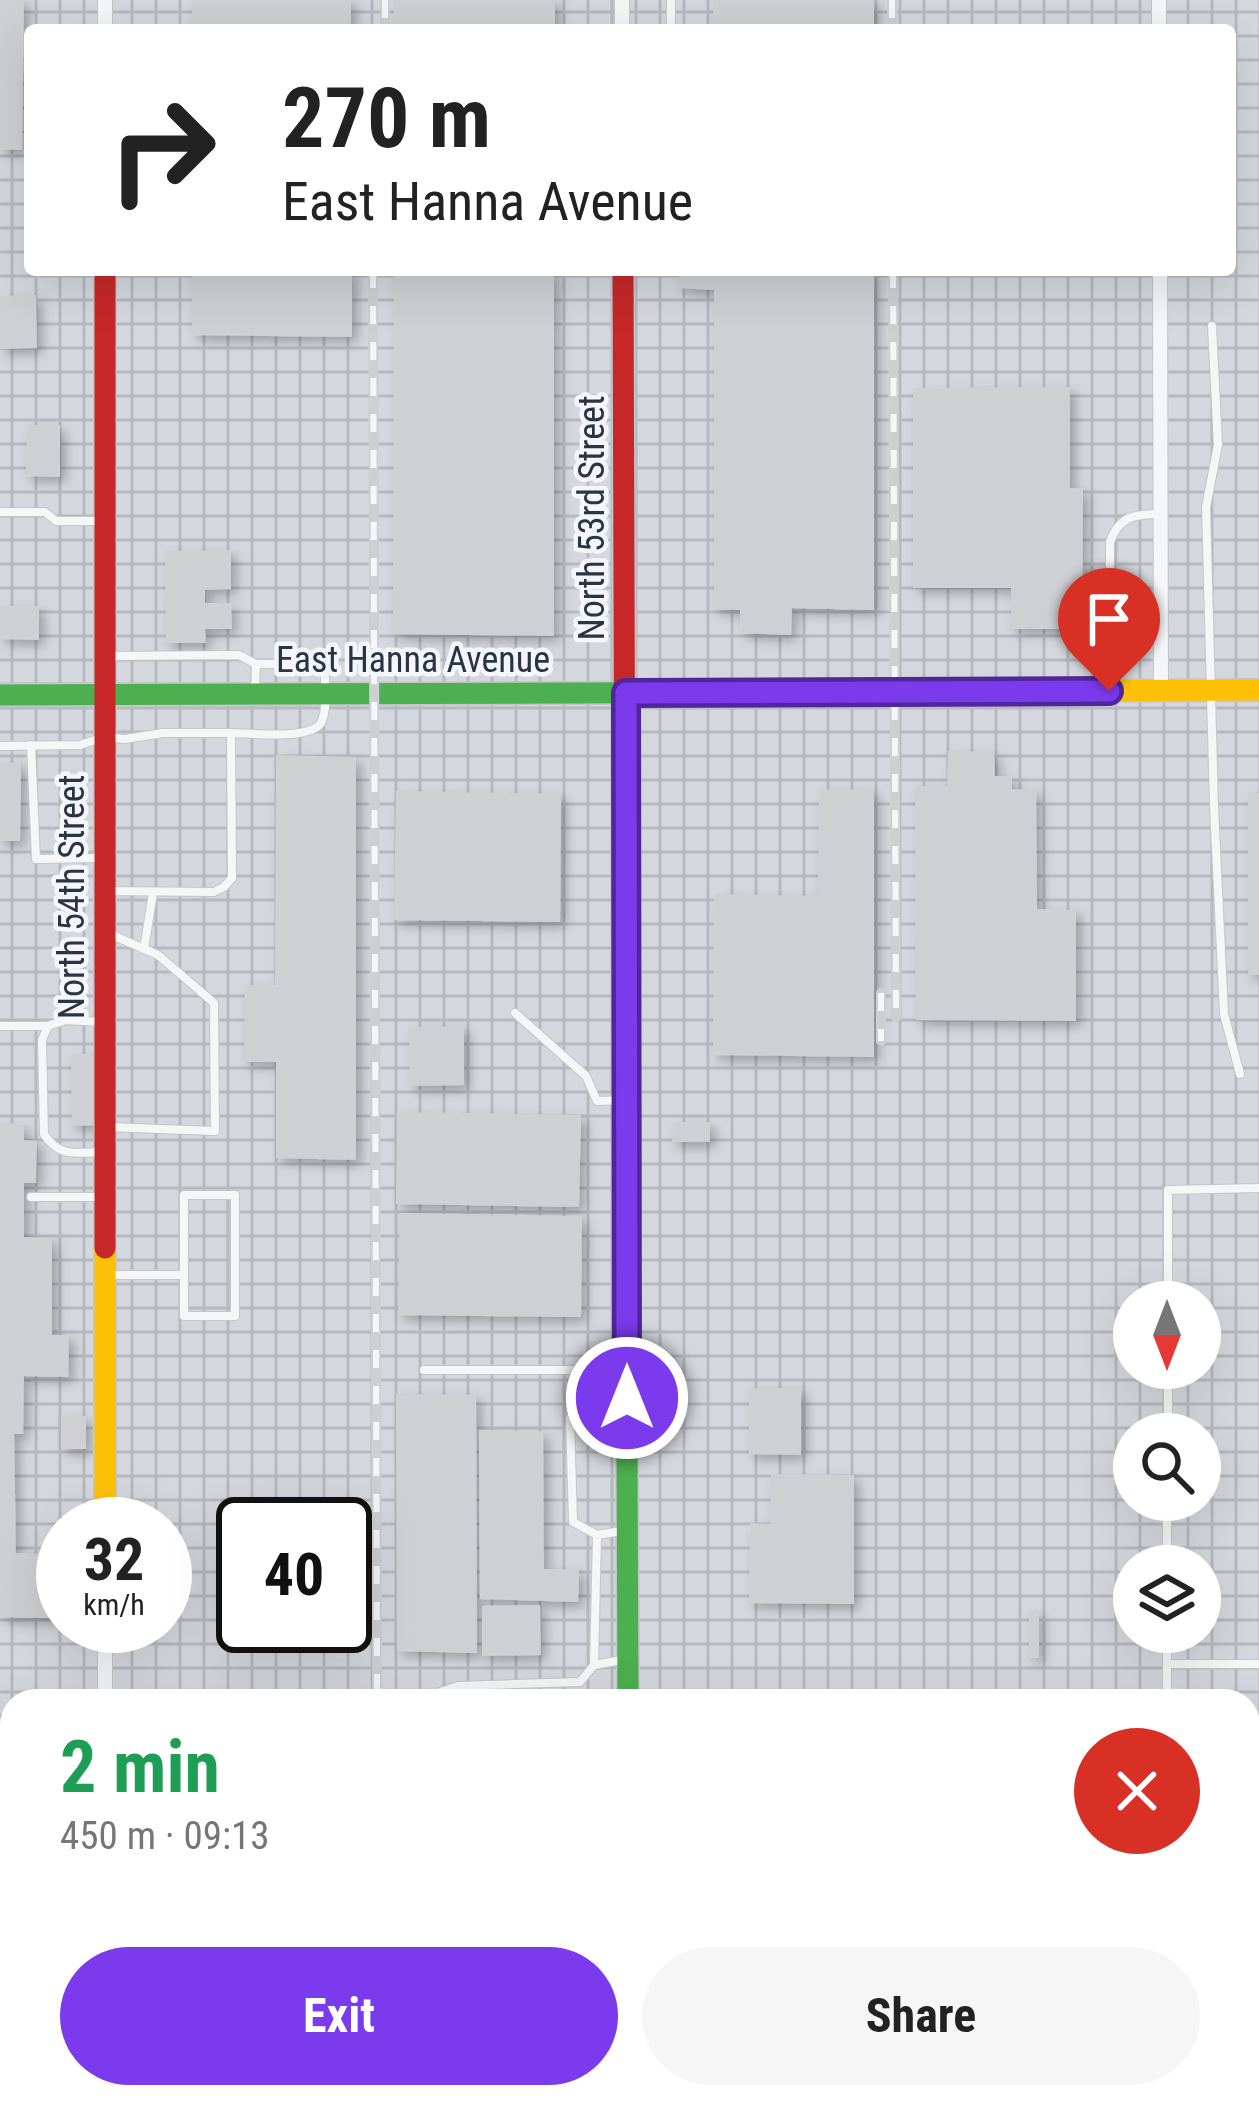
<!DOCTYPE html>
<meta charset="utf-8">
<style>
:root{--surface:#fff;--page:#f6f6f6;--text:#222;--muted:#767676;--accent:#7c3aed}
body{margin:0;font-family:"Roboto Condensed",sans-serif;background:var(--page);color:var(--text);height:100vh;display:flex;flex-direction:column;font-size:45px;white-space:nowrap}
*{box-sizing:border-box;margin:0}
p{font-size:39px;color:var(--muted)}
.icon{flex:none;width:66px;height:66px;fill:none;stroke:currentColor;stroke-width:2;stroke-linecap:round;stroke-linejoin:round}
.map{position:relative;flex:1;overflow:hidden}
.drawer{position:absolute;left:0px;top:1689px;width:1260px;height:420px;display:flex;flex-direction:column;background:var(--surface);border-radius:36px 36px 0 0;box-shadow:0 12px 48px #0002}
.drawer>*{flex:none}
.top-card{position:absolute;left:24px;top:24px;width:1212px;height:252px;border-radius:12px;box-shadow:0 12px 48px #0002;background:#fff;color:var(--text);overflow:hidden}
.needle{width:78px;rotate:180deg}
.fabs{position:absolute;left:1113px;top:1281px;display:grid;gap:24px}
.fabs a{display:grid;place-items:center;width:108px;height:108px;border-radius:50%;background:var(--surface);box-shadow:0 12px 48px #0002;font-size:60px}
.speed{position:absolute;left:36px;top:1497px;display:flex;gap:24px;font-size:60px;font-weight:700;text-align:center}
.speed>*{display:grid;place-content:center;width:156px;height:156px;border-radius:50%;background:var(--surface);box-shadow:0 12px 48px #0002;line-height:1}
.speed small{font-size:30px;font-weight:400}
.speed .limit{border:6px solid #111;border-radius:18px;background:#fff;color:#111}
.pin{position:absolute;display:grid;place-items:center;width:102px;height:102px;color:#fff;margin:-123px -51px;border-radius:50% 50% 50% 0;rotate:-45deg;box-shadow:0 0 12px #0007}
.pin .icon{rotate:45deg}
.me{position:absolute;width:132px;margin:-66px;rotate:0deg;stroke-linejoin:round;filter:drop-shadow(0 0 9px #0008)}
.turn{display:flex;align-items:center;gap:42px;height:252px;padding:0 60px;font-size:54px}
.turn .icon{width:156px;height:156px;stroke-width:2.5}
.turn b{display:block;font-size:84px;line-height:102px}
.round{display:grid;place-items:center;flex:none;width:126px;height:126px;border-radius:63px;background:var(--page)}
.summary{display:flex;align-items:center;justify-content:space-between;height:204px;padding:0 60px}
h1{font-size:72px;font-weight:700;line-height:90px;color:#1e9e55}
.action{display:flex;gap:24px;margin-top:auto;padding:24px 60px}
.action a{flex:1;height:138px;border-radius:72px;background:var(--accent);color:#fff;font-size:48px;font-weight:700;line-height:138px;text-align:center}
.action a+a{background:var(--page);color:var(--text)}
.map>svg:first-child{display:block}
.industrial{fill:url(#industrial-grid);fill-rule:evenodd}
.building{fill:#ced0d3;filter:url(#shadow)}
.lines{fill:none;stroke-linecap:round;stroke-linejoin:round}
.lane-casing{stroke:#c4c6c8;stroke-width:10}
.street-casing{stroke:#c4c6c8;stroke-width:16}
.fast-casing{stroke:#c4c6c8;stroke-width:24}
.slow-casing{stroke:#c4c6c8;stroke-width:24}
.jam-casing{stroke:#c4c6c8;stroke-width:24}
.lane{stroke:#f5f6f7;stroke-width:8}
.street{stroke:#f5f6f7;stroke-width:14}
.fast{stroke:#4caf50;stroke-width:21}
.slow{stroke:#ffc107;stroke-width:21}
.jam{stroke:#c62828;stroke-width:21}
.rail-casing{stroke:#cecfd2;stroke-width:10}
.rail{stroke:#f4f6f9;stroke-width:6;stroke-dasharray:18;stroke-linecap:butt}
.route-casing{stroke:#51269a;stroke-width:30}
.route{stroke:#7c3aed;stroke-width:21}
.labels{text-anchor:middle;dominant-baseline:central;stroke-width:9;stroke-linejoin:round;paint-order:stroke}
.street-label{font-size:36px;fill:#2b3445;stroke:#f4f6f9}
</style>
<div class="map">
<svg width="1259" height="2109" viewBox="0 0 1259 2109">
<defs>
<pattern id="industrial-grid" width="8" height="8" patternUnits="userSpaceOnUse" patternTransform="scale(3)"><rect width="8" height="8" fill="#d4d7dd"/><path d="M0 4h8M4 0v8" fill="none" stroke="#b6b9bf"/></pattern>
<filter id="shadow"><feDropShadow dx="5.5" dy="5.5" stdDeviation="6" flood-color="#0004"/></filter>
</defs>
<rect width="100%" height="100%" fill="#e6e8ea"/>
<!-- industrial -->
<path class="industrial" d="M0,0H1259V2109H0ZM30,30H1230V270H30ZM1134,1302H1200V1368H1134ZM1134,1434H1200V1500H1134ZM63,1524H165V1626H63ZM243,1524H345V1626H243ZM1134,1566H1200V1632H1134ZM12,1701H1248V2097H12Z"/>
<!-- building -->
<g class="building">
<path d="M0,0H24L22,150L0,149Z"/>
<rect x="192" y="0" width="159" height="30"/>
<rect x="394" y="0" width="161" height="30"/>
<rect x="713" y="0" width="161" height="30"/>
<path d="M192,270H352V337L192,335Z"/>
<path d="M394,270H554V636L393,634Z"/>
<path d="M679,270H874V610L792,608L791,635L741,633L740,610L714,609V290L679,288Z"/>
<path d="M36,295L37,348L0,349V296Z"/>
<path d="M1070,387V488L1083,489L1082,629H1011V588H913V388Z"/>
<path d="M27,425H60V477L26,476Z"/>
<path d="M231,550V589L205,590V603H231L232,629H205L206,643H166L165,551Z"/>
<path d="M0,606H39V640L0,639Z"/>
<path d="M948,751L994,752L995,776L1012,777V789L1036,790L1037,909L1076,910V1021L916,1020L915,786H947Z"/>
<path d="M276,755L356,757V1160L276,1158V1062H244L245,985H275Z"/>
<path d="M21,762L20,841H0V763Z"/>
<path d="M819,789L874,790V1057L713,1055L714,894L818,896Z"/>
<path d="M396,791L561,794L560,922L394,920Z"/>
<rect x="1248" y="793" width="11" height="182"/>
<path d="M464,1026V1085L410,1086L409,1027Z"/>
<path d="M71,1054H97L98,1125L72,1126Z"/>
<path d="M397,1112L581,1115L579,1207L396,1204Z"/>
<path d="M673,1122H710V1142H672Z"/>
<path d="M0,1123L24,1124V1140L37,1141L36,1183H24V1237L52,1238V1335H69L68,1377L24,1376L23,1434H14L16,1553L61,1554L60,1618L0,1617Z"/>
<path d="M400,1213L582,1216L581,1317L398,1315Z"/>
<path d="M749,1388H801V1455L749,1454Z"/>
<path d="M396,1394L476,1395L477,1653L397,1651Z"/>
<rect x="61" y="1416" width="25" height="33"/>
<path d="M479,1430L543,1431L544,1569L579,1570L578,1602L480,1599Z"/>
<path d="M771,1474L854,1475V1604L749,1603L750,1523L770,1524Z"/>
<path d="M540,1605L541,1655L482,1656V1606Z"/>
<rect x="1029" y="1611" width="10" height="47"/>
<path d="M0,1792L8,1793V1905L12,1906V1922L0,1921Z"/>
<path d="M1248,1818L1259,1819V2109H917V2097H1248Z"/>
<path d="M0,1933H9V1950H12L9,2029H0Z"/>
<rect x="196" y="2097" width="163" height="12"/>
</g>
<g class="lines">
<!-- lane casing -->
<g class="lane-casing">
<g id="lane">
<path d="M671,0V30"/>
<path d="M1212,326L1218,445L1206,507L1214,807L1224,1014L1240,1074"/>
<path d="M0,512H45L56,521H103"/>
<path d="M105,656L239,655L256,664L255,688"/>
<path d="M1109,690L1110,542C1119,516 1135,514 1160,514"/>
<path d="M231,733C250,733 314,741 322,721C328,704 325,682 324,664H256"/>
<path d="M31,745L36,859L103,858"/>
<path d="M0,746L80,745L104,737L125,739L163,733H231L232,878L224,887L214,892L106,891"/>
<path d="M144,949L153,893"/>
<path d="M515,1013L586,1076L597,1101L625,1100"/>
<path d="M100,1022L66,1020L48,1026L42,1040L44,1134C60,1159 77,1152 104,1152"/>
<path d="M0,1026H48"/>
<path d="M107,1127L215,1131L214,1003L158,955L110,934"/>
<rect x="184" y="1195" width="51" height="121"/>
<path d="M31,1197H104"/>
<path d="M108,1275H184"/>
<path d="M1168,1302V1190L1259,1188"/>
<path d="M424,1370H578L626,1362"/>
<path d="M570,1418L573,1522L597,1535"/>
<path d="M1168,1434V1368"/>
<path d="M1167,1566V1500"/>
<path d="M1167,1664H1259"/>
<path d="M594,1665L597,1535L627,1530"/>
<path d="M428,1701V1696L458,1686L580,1682L594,1665L627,1659"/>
<path d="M1167,1701V1632"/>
<path d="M1248,1770L1259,1773"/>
<path d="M895,2097L897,2109"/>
<path d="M174,2109V2097"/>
</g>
</g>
<!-- street casing -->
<g class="street-casing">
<g id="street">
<path d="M622,0V30"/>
<path d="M1159,0V30"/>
<path d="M105,30V0"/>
<path d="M1160,270L1161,691"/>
<path d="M105,1626V1701"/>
<path d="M1248,1734H1259"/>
<path d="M0,1741H12"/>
<path d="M106,2097V2109"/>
<path d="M629,2097V2109"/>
</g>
</g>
<!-- fast casing -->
<g class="fast-casing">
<g id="fast">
<path d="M0,695L825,692"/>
<path d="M626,1209L628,1701"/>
</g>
</g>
<!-- slow casing -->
<g class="slow-casing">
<g id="slow">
<path d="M825,692L1259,690"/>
<path d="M105,1248V1524"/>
</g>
</g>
<!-- jam casing -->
<g class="jam-casing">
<g id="jam">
<path d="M105,270V1248"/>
<path d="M623,270L626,1209"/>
</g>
</g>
<!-- lane -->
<use href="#lane" class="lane"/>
<!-- street -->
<use href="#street" class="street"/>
<!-- fast -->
<use href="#fast" class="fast"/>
<!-- slow -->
<use href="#slow" class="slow"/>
<!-- jam -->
<use href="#jam" class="jam"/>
<!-- rail casing -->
<g class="rail-casing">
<g id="rail">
<path d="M385,0V30"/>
<path d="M892,0V30"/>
<path d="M373,270L377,1701"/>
<path d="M893,270L896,1017"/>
<path d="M881,993V1041"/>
<path d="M379,2097V2109"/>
</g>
</g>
<!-- rail -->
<use href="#rail" class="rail"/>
</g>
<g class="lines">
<!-- route casing -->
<g class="route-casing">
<path id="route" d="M627,1398L626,693L1109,691"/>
</g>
<!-- route -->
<use href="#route" class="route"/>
</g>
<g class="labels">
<!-- street labels -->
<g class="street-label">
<text transform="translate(592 518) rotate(-90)">North 53rd Street</text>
<text x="413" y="660">East Hanna Avenue</text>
<text transform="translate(72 897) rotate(-90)">North 54th Street</text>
</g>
</g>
</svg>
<div class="fabs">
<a><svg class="needle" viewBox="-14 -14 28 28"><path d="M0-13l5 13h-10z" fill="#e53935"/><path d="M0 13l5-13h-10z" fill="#767676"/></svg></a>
<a><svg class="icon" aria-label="search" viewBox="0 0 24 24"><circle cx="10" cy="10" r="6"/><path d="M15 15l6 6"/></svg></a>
<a><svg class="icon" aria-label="layers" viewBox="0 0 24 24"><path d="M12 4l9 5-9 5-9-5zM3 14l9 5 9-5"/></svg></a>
</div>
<div class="speed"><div>32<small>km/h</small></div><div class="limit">40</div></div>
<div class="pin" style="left:1109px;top:691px;background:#d93025"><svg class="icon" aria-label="arrive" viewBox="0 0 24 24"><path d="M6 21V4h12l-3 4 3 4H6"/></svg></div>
<svg class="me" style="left:627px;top:1398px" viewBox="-20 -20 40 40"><circle r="17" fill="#7c3aed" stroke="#fff" stroke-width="3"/><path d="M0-11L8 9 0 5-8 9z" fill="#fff"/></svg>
<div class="top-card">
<div class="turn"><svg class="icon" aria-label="right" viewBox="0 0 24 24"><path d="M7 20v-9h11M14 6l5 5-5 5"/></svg><div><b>270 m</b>East Hanna Avenue</div></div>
</div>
<section class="drawer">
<div class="summary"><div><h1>2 min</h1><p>450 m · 09:13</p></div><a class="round" style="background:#d93025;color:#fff"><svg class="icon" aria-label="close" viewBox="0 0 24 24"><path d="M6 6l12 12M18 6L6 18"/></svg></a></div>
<div class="action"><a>Exit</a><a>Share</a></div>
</section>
</div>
